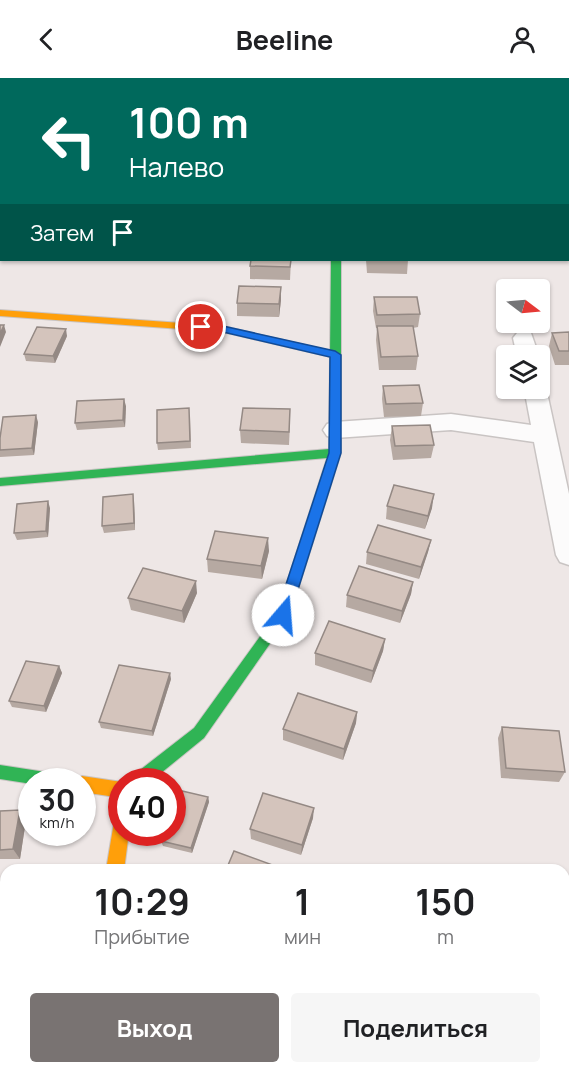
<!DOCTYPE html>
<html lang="ru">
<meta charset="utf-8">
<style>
:root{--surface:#fff;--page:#f6f6f6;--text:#202124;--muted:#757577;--accent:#797372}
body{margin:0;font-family:Manrope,sans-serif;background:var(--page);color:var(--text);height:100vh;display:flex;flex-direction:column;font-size:22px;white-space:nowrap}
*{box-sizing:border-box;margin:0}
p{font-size:20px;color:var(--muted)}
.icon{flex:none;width:33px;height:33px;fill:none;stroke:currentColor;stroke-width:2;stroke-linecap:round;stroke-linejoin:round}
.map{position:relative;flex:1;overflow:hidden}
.sheet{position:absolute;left:0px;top:786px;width:570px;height:210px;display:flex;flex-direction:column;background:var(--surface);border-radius:18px 18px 0 0;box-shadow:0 2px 4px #0004}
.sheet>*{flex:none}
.banner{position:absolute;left:0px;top:0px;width:570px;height:183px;box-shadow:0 2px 4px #0004;background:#00695c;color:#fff;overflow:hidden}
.needle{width:39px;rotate:106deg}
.controls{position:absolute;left:496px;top:201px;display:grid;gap:12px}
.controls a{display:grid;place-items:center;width:54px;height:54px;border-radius:6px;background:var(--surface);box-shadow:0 2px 4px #0004;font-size:30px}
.speed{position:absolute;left:18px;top:690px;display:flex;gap:12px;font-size:30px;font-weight:700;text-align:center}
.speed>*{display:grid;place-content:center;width:78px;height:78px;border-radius:50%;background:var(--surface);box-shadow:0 2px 4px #0004;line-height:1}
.speed small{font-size:15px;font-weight:400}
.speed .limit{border:9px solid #d22;background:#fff;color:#111}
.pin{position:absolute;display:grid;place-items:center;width:51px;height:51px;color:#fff;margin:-26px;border:3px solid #fff;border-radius:50%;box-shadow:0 2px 6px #0007}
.me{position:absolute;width:66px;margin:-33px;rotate:18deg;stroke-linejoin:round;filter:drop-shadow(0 0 4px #0008)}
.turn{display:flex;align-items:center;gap:21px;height:126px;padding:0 30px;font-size:27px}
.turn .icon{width:78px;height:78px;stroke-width:2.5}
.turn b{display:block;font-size:42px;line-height:51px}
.then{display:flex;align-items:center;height:57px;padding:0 30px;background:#0003;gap:12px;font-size:22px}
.eta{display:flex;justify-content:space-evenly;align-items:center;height:102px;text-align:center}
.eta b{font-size:36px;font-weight:700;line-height:42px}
.cta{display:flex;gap:12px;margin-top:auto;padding:12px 30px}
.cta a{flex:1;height:69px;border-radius:6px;background:var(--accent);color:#fff;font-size:24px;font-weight:700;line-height:69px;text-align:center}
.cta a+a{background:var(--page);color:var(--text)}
header{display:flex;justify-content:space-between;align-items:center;height:78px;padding:0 30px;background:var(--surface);font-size:27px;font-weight:700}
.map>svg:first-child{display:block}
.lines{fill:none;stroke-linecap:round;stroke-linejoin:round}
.street-casing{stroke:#c9c4c3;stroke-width:3}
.fast-casing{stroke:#c9c4c3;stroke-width:2}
.slow-casing{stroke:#c9c4c3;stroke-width:2}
.street{fill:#fcfbfb;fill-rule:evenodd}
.fast{fill:#30b455;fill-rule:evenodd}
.slow{fill:#ff9f0a;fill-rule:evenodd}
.wall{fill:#b6a9a2}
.shaded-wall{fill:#948984}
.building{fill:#d4c4bc;stroke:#948984;stroke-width:1.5}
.route{fill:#1a73e8;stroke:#114b97;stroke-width:1.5}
</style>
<header><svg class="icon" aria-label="back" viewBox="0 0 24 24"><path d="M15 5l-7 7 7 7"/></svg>Beeline<svg class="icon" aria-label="person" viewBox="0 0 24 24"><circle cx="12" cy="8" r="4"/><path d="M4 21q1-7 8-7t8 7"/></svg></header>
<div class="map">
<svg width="569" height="996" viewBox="0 0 569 996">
<rect width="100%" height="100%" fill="#eee7e6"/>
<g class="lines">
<!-- street casing -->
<g class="street-casing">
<g id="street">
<path d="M177,0H192L176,2Z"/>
<rect x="329" y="0" width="14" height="2"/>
<path d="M547,0H561L562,2H547Z"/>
<path d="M568,20L569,21V31H568Z"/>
<path d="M0,125H2L0,136Z"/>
<path d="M524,253L531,255L539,278H517L513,260L517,255Z"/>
<path d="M540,304L546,310L569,416V487L560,484L556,477L534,364L451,352L335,360L327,358L323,352L327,346L335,344L451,336L531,347L524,310H540Z"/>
</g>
</g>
<!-- fast casing -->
<g class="fast-casing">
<g id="fast">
<path d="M331,182H341V375L290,537L204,660L150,704H129L131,699L194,650L277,535L327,380L0,408V400L329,371Z"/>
<path d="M0,687L65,697L71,699L73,704H32V706L0,701Z"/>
</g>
</g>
<!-- slow casing -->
<g class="slow-casing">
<g id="slow">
<path d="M0,232L223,248L335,274L340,277L335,280L223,254L0,238Z"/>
<path d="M82,698L122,704V720L82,714V704H75Z"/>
<path d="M122,736V754H129L124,792H106L114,744L116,738Z"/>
<path d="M80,990H100L99,996H79Z"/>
</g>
</g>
<!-- street -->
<use href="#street" class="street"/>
<!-- fast -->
<use href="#fast" class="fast"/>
<!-- slow -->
<use href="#slow" class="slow"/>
</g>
<!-- wall -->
<g class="wall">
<path d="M367,0H399L398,2H367Z"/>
<path d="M504,0H539L538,2H504Z"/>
<path d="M291,182L290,202L250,201V188Z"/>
<path d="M366,182H408L407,196L367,195Z"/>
<path d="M374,219L420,236L418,249L413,250L418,278L416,292H379L376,262L377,250H376L373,233Z"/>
<path d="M281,222L279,239L237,238V225Z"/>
<path d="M569,254V287H555L549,268L552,255Z"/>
<path d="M67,258L55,285L26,283L24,276Z"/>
<path d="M383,308L423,325L421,338L384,339L382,321Z"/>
<path d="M126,328L125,349L77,352L75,345Z"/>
<path d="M190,337L191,370L158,372L157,365Z"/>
<path d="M38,344L34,377L0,379V360Z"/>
<path d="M290,345L289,367L241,365L240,352Z"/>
<path d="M392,348L434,367L431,380L393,382L390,362Z"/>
<path d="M134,423L135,452L104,455L102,448Z"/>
<path d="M387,428L432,430L425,451L386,441Z"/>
<path d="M50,430L48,459L17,462L14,455Z"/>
<path d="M431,462L428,474L419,501L366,486L367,474Z"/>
<path d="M269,473L262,501L208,494L207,481Z"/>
<path d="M413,504L411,516L400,545L346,529L347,517Z"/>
<path d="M197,515L184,545L131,532L128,520Z"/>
<path d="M385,561L383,573L371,605L315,587V575Z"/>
<path d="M59,588L62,595L46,634L12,629L9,623Z"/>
<path d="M171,601L153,658L101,650L99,644Z"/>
<path d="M357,634L356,645L343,682L283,662V651Z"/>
<path d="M502,649L565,694L559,704L501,700L498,660Z"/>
<path d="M208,719L209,724L192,775L163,768L161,763Z"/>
<path d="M0,733L26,742L20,781H0Z"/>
<path d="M313,740L301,777L251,761L250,751Z"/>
<rect x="564" y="827" width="5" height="60"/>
<path d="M524,990H564L569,996H524Z"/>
</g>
<!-- shaded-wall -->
<g class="shaded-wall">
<path d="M281,209V222L279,239V226Z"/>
<path d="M4,247L6,254L0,269V256Z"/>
<path d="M66,251L67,258L55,285L53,278Z"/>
<path d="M124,321L126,328L125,349L123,342Z"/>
<path d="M36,337L38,344L34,377L32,370Z"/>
<path d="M133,416L134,423L135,452L134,445Z"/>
<path d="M434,416L432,430L425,451L428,438Z"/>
<path d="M48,423L50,430L48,459L46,453Z"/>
<path d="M268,460L269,473L262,501L261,488Z"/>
<path d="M431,462L428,474L419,501L421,489Z"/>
<path d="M196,503L197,515L184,545L182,533Z"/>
<path d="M413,504L411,516L400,545L402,533Z"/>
<path d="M385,561L383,573L371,605L373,593Z"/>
<path d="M59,588L62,595L46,634L44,628Z"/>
<path d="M170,595L171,601L153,658L152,653Z"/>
<path d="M357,634L356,645L343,682L344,671Z"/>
<path d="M208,719L209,724L192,775L191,770Z"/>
<path d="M314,730L313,740L301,777L302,767Z"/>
<path d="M20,732L26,742L20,781L13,771Z"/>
</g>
<!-- building -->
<g class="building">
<path d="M114,0H149L146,2L112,1Z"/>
<path d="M263,0H294L293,2H262Z"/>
<path d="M374,0H399V1Z"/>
<path d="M2,154V165H0V155Z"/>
<path d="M251,182H291L290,189L250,188Z"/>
<path d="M239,208L281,209L279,226L237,225Z"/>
<path d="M374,219H417L420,236L377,237Z"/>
<path d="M0,247H4L0,256Z"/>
<path d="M377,248H413L418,278L381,279Z"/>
<path d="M37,249L66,251L53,278L24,276Z"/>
<path d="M569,254V273H559L552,255Z"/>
<path d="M419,307L423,325L386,326L383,308Z"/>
<path d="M124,321L123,342L75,345L77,323Z"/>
<path d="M189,330L190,363L157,365V332Z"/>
<path d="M243,330L290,331L289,354L240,352Z"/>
<path d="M36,337L32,370L0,372V360L3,339Z"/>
<path d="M430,347L434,367L395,368L392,348Z"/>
<path d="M394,407L434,416L428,438L387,428Z"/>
<path d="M133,416L134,445L102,448L103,419Z"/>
<path d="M48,423L46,453L14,455L17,426Z"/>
<path d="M378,447L431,462L421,489L367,474Z"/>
<path d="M215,453L268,460L261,488L207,481Z"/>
<path d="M359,488L413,504L402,533L347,517Z"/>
<path d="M143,490L196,503L182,533L128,520Z"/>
<path d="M329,543L385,561L373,593L315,575Z"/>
<path d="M26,583L59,588L44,628L9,623Z"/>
<path d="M119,587L170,595L152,653L99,644Z"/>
<path d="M298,615L357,634L344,671L283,651Z"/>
<path d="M502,649L559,653L565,694L506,690Z"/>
<path d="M178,712L208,719L191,770L161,763L164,754H172V729Z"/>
<path d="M263,715L314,730L302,767L250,751Z"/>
<path d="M20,732L13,771L0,772V733Z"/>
<path d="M234,773L286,792H226Z"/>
<path d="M564,827H569V880L564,879Z"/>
<path d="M564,958H569V996H531V990H564Z"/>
<rect x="172" y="990" width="64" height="6"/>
</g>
<!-- route -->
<path class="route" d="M201,246L223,248L335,273L341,277V375L290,537L288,541H278L276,537L329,375L330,279L223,254L197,252L196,249Z"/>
</svg>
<div class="controls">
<a><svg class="needle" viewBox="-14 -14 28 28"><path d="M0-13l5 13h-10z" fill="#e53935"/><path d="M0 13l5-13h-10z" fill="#757577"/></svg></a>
<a><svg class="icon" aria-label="layers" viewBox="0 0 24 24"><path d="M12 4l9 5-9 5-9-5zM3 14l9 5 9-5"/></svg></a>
</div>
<div class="speed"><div>30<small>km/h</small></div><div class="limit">40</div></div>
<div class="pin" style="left:201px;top:249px;background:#d93025"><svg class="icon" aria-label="arrive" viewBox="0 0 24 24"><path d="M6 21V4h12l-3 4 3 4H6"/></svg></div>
<svg class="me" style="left:283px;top:537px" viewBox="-20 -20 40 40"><circle r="19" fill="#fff"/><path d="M0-13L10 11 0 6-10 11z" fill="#1a73e8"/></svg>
<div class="banner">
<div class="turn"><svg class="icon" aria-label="left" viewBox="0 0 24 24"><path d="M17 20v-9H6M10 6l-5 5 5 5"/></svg><div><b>100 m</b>Налево</div></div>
<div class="then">Затем<svg class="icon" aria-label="arrive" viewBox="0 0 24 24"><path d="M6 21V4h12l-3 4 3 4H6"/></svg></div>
</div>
<section class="sheet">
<div class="eta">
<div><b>10:29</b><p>Прибытие</p></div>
<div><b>1</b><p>мин</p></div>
<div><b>150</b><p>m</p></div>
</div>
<div class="cta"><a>Выход</a><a>Поделиться</a></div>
</section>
</div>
